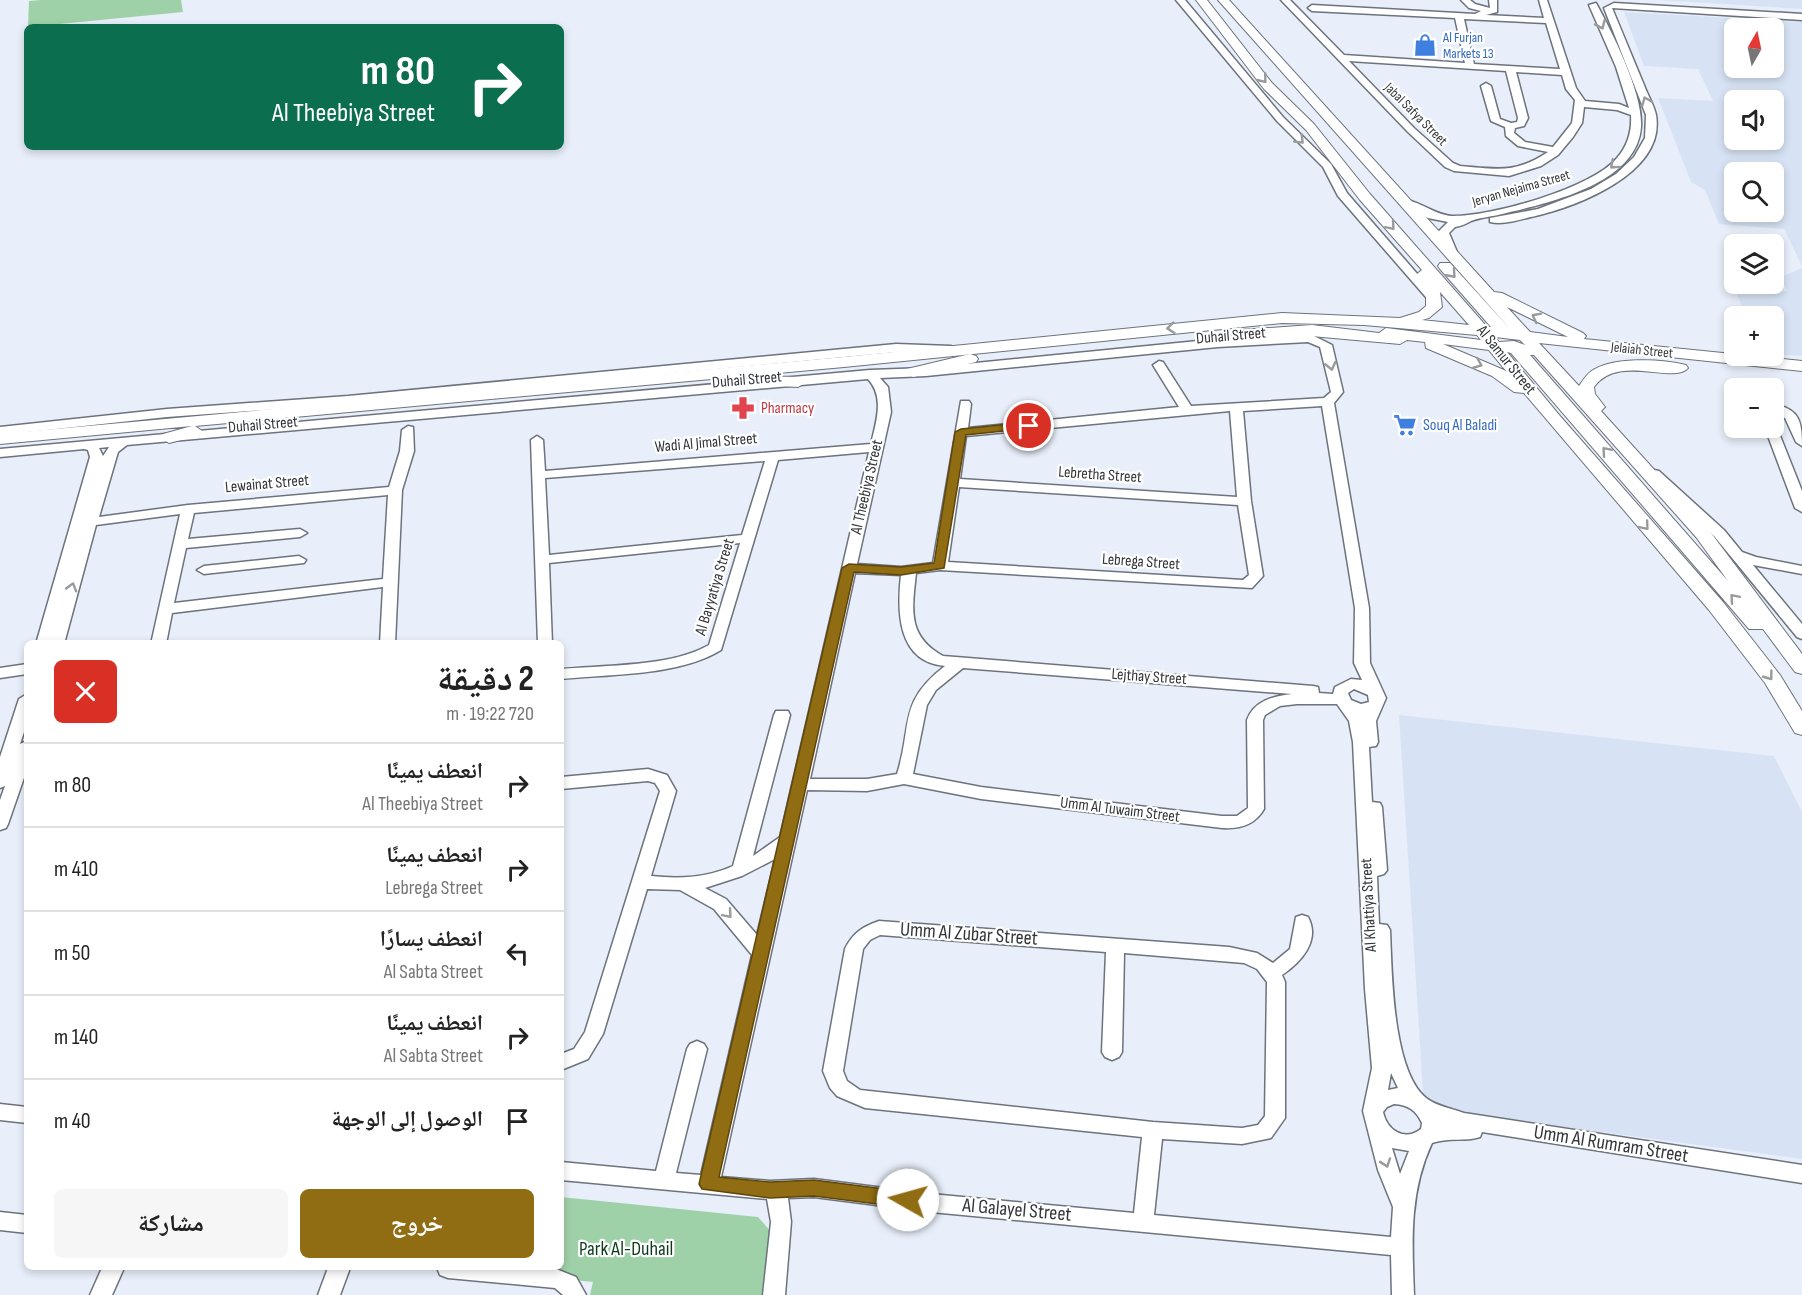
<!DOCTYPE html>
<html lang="ar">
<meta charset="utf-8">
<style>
:root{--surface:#fff;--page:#f6f6f6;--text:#222;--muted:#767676;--line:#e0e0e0;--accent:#906c12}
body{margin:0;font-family:"Sofia Sans Condensed","Noto Naskh Arabic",sans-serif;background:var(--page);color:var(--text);direction:rtl;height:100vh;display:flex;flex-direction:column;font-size:22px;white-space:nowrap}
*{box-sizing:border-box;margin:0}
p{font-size:20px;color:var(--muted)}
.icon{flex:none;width:33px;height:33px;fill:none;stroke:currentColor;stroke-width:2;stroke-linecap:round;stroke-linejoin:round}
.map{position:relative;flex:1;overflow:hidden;direction:ltr}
.drawer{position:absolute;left:24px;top:640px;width:540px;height:630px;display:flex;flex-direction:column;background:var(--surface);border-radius:9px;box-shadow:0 3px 9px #0003;direction:rtl}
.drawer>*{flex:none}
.hud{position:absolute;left:24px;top:24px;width:540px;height:126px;border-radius:9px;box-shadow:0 3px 9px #0003;direction:rtl;background:#0b6e4f;color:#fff;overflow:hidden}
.needle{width:39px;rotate:9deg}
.buttons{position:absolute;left:1724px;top:18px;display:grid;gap:12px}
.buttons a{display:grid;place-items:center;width:60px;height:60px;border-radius:9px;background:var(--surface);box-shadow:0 3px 9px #0003;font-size:30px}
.pin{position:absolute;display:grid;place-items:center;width:51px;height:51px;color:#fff;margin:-26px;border:3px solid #fff;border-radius:50%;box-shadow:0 2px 6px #0007}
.me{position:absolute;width:66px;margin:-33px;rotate:277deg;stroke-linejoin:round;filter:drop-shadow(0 0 4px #0008)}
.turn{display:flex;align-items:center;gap:21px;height:126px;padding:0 30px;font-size:27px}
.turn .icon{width:78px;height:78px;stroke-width:2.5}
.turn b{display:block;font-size:42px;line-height:51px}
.round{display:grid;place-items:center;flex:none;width:63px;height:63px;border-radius:9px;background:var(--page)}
.head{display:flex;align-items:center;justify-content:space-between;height:102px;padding:0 30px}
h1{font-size:36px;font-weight:700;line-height:45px}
.cta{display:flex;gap:12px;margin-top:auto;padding:12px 30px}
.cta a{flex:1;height:69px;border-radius:9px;background:var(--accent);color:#fff;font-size:24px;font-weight:700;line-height:69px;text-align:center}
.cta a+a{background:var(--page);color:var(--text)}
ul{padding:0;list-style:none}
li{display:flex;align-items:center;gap:18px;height:84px;padding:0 30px;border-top:2px solid var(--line)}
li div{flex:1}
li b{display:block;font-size:22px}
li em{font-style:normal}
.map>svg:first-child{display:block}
.built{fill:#d7e3f4;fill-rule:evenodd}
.green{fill:#9fd1a8}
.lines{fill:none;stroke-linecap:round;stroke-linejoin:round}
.minor-casing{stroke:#6c737c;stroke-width:3}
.major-casing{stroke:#6c737c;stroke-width:2}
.minor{fill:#fff;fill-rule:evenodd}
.major{fill:#fff;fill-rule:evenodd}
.oneway{stroke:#989a9c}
.route{fill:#906c12;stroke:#5e460c;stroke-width:1.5}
.labels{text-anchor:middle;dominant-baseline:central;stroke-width:4.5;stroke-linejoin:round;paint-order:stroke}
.far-shop-label{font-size:14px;fill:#366cbe;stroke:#fff;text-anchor:start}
.far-street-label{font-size:14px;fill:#323539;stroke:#fff}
.street-label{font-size:16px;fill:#323539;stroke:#fff}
.health-label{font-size:16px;fill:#be3a42;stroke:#fff;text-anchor:start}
.shop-label{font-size:16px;fill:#366cbe;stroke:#fff;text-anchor:start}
.near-street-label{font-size:20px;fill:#323539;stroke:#fff}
.near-park-label{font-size:20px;fill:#0c3c1b;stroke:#fff}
</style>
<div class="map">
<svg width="1802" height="1295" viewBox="0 0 1802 1295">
<rect width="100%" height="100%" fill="#e8effa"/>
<!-- built -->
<g class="built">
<path d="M1659,0H1802V9Z"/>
<path d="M1624,12L1802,22V266L1784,229L1719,224L1705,190L1691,182L1658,98L1713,101L1698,69L1644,66ZM1773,28V68H1734V28ZM1773,100V140H1734V100ZM1773,172V212H1734V172Z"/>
<path d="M1802,268V356L1773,354V316H1746L1734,287L1787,291L1781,277Z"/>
<path d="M1399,715L1774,756L1802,812V1159L1424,1108Z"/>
</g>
<!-- green -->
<g class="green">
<path d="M41,0H181L183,12L28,27L29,1Z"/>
<path d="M561,1197L758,1217L773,1234L766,1295H590L593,1282L452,1268H561Z"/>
</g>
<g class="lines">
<!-- minor casing -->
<g class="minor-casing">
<g id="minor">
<path d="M1176,0H1185L1283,117L1331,164L1347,193L1439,299V303H1431L1338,196L1323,167L1277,121Z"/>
<path d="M1281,0H1290L1344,55L1465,63L1455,18L1312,11L1308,8L1312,5L1475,14L1481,11L1469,8L1461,0H1470L1475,4L1490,8L1489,0H1497V12L1486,15L1544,18L1539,0H1547L1576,88L1585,101L1619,104L1629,108L1616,67L1589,5L1596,3C1613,34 1643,93 1641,127C1637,186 1543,204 1498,215C1489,217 1478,218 1471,221C1467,223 1462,226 1455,227L1449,233L1457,252L1456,254H1448L1438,232L1448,222L1428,218L1400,204V200C1414,197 1434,215 1452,216C1490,217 1593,188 1617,158C1628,145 1632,131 1631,115L1617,110L1584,107L1582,123L1573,137L1558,155L1541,166L1509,176L1454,171L1445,167L1408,132ZM1464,19L1546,23L1560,69L1474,64ZM1349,61L1506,71L1518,118L1517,122L1511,123L1500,119L1491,86L1486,83L1481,86L1491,121L1505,127L1506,136L1518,146L1548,152C1515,174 1497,169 1460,166L1453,163L1414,128ZM1516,72L1562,75L1566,89L1575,100L1572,123L1553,147L1525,142L1514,133L1515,128L1524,126L1528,118Z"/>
<path d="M1614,3L1802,14V20L1612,8C1623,34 1633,59 1644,85C1647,94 1654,105 1656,115C1666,174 1575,207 1531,217C1518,220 1503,225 1490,222V218L1538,209L1591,189L1616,174L1634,157L1645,138L1646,115L1604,8Z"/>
<path d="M1310,334L1332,345L1343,392L1334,403L1369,608L1370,663L1386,698L1376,721L1378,742L1376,746L1369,747L1372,802L1380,803L1382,807L1387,870L1384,874L1377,876L1379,924L1387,925L1390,930C1392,972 1392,1070 1426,1098C1436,1106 1453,1109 1464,1113L1802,1165V1183L1482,1132L1480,1137C1465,1142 1451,1137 1432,1143C1409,1192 1412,1242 1414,1295H1392L1391,1255L931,1212L814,1197L788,1198L791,1222L785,1295H763L771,1222L767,1199L561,1180V1162L656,1171L687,1049L690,1044L697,1041L704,1044L707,1049L676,1173L701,1175L752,955L714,909L680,890L647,889L603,1034L588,1059L561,1070V1054L574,1049L585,1032L660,791L655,783L648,781L561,789V777L648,769L667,775L676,791L651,876C680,879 706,878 733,866L774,715L776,711H788L790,715L753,856L780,837L869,452L778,460L721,650C679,676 610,674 561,679V669C605,665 671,667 709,645L740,543L549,563L552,644H538L531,440L537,436L543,440L545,471L871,444C876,422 885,397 868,379L127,445L118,452L99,517L188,505L389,487L400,451L402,430L408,426L413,427L414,451L402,490L395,644H380L383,587L172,613L166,644H151L180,514L96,525L64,644H36L90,457L88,450L84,449L0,457V449L870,370L926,368L1218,339ZM1308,342L1320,347L1331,392L1324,398L1191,406L1163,362L1159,361L1153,365L1179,407L968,428L971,404L969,401H961L933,563L901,567L857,564L891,412L888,387L880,378L926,376L1218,347ZM1322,406L1355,608L1354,663L1362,680L1351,679L1335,687L1333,694L1319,693L1318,687L1313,686L943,656C907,636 912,610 916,573L940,570L1252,588L1263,576L1251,501L1243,411ZM1230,411L1237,497L960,479L966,436ZM109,447L103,456L99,448ZM765,461L742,535L549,555L545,478ZM959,487L1238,505L1249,575L1243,580L948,562ZM388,495L383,579L174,603L186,548L300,537L307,533L300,529L188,539L194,513ZM855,573L901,575C897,611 897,662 945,666C897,703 913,725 897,774L867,779H810ZM963,668L1292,694C1273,696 1254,701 1247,720L1248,808L1237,816H1222L981,787L913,774L927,705L936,690ZM1354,689L1368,695L1369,702L1361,704L1351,700L1348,693ZM1297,704H1337L1349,721L1353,742L1365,989L1372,1068L1363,1111L1378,1170L1393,1207L1391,1237L1154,1215L1162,1139L1242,1144L1271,1138L1285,1118V982L1282,975C1300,963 1321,941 1308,917L1302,915L1296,917L1290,949L1273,963L1257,953L1229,947L879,921C862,927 853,933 845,949L823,1071L830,1088L837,1096L865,1108L1142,1137L1134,1213L931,1194L814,1179L770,1181L721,1177L807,790L867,791L904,784L981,799L1222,828C1240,829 1255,825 1264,809L1263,720L1265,715L1280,706ZM775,859L757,935L726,899L705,888L742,876ZM880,935L1106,952L1102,1052L1105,1057L1112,1060L1119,1057L1122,1052L1124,953L1244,963L1257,969L1267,982L1265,1116L1258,1125L1242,1128L1153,1122L860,1090L847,1081L843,1071L863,949L870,940ZM1391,1073L1398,1088L1388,1090ZM1394,1104C1408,1105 1416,1110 1422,1123L1421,1129C1404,1142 1387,1130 1383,1112L1387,1107ZM1392,1148L1409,1151L1400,1174Z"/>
<path d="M896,344L951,346L957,350L951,354L896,352L348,404L167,417L0,435V427L167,409L348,396Z"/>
<path d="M1773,404C1800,409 1802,422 1802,446L1796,442L1785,418L1773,412Z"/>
<path d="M1773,425L1777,428L1802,491V512L1795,508L1765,428H1773Z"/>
<path d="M1654,470L1659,471L1724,530L1742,552L1756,557L1802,566V574L1753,565L1802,624V639L1797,637L1714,536L1649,477L1647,474L1649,471Z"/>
<path d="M299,556L306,560L304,563L204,574L197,570L204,566Z"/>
<path d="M27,664V674L0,678V668Z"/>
<path d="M27,694V723L20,744L27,741V769L8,824L6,828L0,830V800L5,786L0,788V757L19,699Z"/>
<path d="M0,1104L27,1107V1123L0,1120Z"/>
<path d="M0,1212L27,1215V1233L0,1230Z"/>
<path d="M102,1268H124L112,1295H90Z"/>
<path d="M328,1268H350L340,1295H318Z"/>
<path d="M437,1268L556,1269L576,1277L586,1295H563L555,1288L448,1278L440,1275Z"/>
</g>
</g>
<!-- major casing -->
<g class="major-casing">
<g id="major">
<path d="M1196,0H1207L1272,83L1314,124L1370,194L1487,327H1491L1440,269L1438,266L1440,263H1450L1511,330L1218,0H1229L1494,292L1502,293L1583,333L1586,336L1584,339L1802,361V371L1539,343L1579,386C1584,379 1587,373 1595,369C1615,357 1663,359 1686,365L1688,368C1673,385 1618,353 1594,387L1595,394L1605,407L1601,411L1708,529L1802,654V674L1795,672L1763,629H1749L1511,353L1507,352L1560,416L1723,602L1780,675L1802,711V735L1795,733L1765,683L1709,610L1524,393L1514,392L1492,376L1426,348L1425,342L1407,340L1400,344L1300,335L1240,340L1232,335L1240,330L1312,325L1379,333L1386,328L1481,340L1477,335L1364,325L1282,323L844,367L195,426L202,431L200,435L169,443L161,438L163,434L192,426L0,444V434L844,357L1282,313L1400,318L1419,312L1426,306V291L1417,274L1422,270L1360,200L1306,130L1264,89ZM1440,292L1469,325L1422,320L1429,318L1442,307ZM1507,307L1568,337L1530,332ZM1495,337L1520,340L1525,345L1514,341L1499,342ZM1443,344L1489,350L1507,372L1504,370ZM1530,355H1534L1696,537L1728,581Z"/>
<path d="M970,354L976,356L978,359L976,362L913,377L905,372L907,369Z"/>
<path d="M751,376L798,377L806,382L798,387L745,384L743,381Z"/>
</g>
</g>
<!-- minor -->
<use href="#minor" class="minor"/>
<!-- major -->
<use href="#major" class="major"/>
</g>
<!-- one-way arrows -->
<defs><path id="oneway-chevron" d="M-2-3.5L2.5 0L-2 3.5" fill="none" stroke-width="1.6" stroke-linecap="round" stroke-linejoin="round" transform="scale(1.5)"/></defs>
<g class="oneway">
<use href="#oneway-chevron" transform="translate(1601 25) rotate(66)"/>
<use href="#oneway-chevron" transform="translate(1263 79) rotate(51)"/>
<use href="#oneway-chevron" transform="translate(1646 101) rotate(-112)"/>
<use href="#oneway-chevron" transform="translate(1300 140) rotate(45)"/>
<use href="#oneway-chevron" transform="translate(1614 165) rotate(138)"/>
<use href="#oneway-chevron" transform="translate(1391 226) rotate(49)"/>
<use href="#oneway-chevron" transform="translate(1452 274) rotate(48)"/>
<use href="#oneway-chevron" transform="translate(1536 317) rotate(-153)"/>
<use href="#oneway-chevron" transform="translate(1171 328) rotate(174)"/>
<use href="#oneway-chevron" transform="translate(1478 364) rotate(22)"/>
<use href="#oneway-chevron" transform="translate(1331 366) rotate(77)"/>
<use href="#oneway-chevron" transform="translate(1606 451) rotate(-131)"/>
<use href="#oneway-chevron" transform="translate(1645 526) rotate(50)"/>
<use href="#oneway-chevron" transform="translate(72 587) rotate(-74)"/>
<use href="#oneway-chevron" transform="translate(1734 598) rotate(-131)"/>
<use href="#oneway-chevron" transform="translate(1769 676) rotate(53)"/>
<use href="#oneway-chevron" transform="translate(728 914) rotate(49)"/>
<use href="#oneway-chevron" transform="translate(1386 1163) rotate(71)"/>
</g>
<!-- route -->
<path class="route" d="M1029,422L1033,423V428L966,435L944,568L901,575L854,572L719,1177L770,1182L814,1180L908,1192L915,1194L917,1200L915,1206L908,1208L814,1196L770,1198L702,1189L699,1184L842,568L849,564L901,567L934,563L955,432L961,429Z"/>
<!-- icons -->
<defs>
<g id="shop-bare" transform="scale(1.8)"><path d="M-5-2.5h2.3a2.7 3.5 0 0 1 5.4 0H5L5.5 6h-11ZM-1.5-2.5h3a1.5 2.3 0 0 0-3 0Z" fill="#3f7fe0" stroke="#fff" stroke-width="2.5" paint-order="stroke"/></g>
<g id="pharmacy-bare" transform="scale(1.8)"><path d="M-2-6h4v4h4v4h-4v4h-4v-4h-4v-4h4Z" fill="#e0444e" stroke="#fff" stroke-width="2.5" paint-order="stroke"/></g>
<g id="supermarket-bare" transform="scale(1.8)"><path d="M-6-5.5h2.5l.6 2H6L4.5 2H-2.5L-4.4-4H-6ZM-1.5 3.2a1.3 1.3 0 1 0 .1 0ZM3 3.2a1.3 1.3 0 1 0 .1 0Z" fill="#3f7fe0" stroke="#fff" stroke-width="2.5" paint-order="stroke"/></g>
</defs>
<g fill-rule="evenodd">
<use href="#shop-bare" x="1425" y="45"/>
<use href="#pharmacy-bare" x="743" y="408"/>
<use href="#supermarket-bare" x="1405" y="425"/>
</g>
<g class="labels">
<!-- far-shop labels -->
<g class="far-shop-label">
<text x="1443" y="37">Al Furjan<tspan x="1443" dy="16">Markets 13</tspan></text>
</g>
<!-- far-street labels -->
<g class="far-street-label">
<text transform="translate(1416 114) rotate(45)">Jabal Safya Street</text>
<text transform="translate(1521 188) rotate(-16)">Jeryan Nejaima Street</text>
<text transform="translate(1642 350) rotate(6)">Jelaiah Street</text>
</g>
<!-- street labels -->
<g class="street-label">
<text transform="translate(1231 336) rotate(-5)">Duhail Street</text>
<text transform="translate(1506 360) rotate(51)">Al Samur Street</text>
<text transform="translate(747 380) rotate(-5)">Duhail Street</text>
<text transform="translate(263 425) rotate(-5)">Duhail Street</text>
<text transform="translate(706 443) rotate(-5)">Wadi Al Jimal Street</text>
<text transform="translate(1100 475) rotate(4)">Lebretha Street</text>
<text transform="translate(267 484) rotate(-5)">Lewainat Street</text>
<text transform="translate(867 487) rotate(-77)">Al Theebiya Street</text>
<text transform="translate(1141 562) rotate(4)">Lebrega Street</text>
<text transform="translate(715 587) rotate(-73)">Al Bayyatiya Street</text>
<text transform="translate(1149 677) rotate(4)">Lejthay Street</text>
<text transform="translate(1120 810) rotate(7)">Umm Al Tuwaim Street</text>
<text transform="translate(1369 905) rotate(-93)">Al Khattiya Street</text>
</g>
<!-- health labels -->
<g class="health-label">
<text x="761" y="408">Pharmacy</text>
</g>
<!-- shop labels -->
<g class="shop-label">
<text x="1423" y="425">Souq Al Baladi</text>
</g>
<!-- near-street labels -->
<g class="near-street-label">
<text transform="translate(969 934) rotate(4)">Umm Al Zubar Street</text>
<text transform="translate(1611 1144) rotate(9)">Umm Al Rumram Street</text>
<text transform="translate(1017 1210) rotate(5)">Al Galayel Street</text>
</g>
<!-- near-park labels -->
<g class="near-park-label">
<text x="626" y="1249">Park Al-Duhail</text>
</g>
</g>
</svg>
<div class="buttons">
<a><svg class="needle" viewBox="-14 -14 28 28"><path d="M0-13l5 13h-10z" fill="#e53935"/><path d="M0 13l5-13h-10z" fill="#767676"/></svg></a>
<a><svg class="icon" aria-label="sound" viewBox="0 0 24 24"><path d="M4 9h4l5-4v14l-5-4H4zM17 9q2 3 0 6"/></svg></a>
<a><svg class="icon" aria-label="search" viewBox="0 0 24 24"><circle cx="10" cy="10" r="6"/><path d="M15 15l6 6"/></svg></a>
<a><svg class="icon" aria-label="layers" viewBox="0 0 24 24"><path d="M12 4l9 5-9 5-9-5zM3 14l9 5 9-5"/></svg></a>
<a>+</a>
<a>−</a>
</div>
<div class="pin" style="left:1029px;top:426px;background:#d93025"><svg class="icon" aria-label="arrive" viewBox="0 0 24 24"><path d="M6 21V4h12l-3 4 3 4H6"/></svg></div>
<svg class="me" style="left:908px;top:1200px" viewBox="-20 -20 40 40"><circle r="19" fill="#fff"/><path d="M0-13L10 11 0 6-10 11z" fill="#906c12"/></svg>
<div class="hud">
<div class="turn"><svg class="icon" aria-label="right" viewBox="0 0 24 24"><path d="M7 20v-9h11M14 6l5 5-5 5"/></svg><div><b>80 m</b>Al Theebiya Street</div></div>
</div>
<section class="drawer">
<div class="head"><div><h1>2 دقيقة</h1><p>720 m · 19:22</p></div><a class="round" style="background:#d93025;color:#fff"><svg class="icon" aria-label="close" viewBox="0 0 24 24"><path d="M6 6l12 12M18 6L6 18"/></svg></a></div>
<ul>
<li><svg class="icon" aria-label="right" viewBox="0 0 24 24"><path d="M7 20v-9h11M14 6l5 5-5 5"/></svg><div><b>انعطف يمينًا</b><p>Al Theebiya Street</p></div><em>80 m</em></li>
<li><svg class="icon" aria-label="right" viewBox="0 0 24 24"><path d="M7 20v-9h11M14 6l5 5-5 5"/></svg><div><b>انعطف يمينًا</b><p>Lebrega Street</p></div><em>410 m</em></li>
<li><svg class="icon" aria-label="left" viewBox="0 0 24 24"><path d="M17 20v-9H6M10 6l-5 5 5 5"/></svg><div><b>انعطف يسارًا</b><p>Al Sabta Street</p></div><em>50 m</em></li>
<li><svg class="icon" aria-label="right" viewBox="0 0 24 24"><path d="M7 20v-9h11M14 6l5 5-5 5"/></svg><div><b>انعطف يمينًا</b><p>Al Sabta Street</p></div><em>140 m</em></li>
<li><svg class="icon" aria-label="arrive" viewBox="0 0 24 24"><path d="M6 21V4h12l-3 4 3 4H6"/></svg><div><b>الوصول إلى الوجهة</b></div><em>40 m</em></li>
</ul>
<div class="cta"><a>خروج</a><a>مشاركة</a></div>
</section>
</div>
